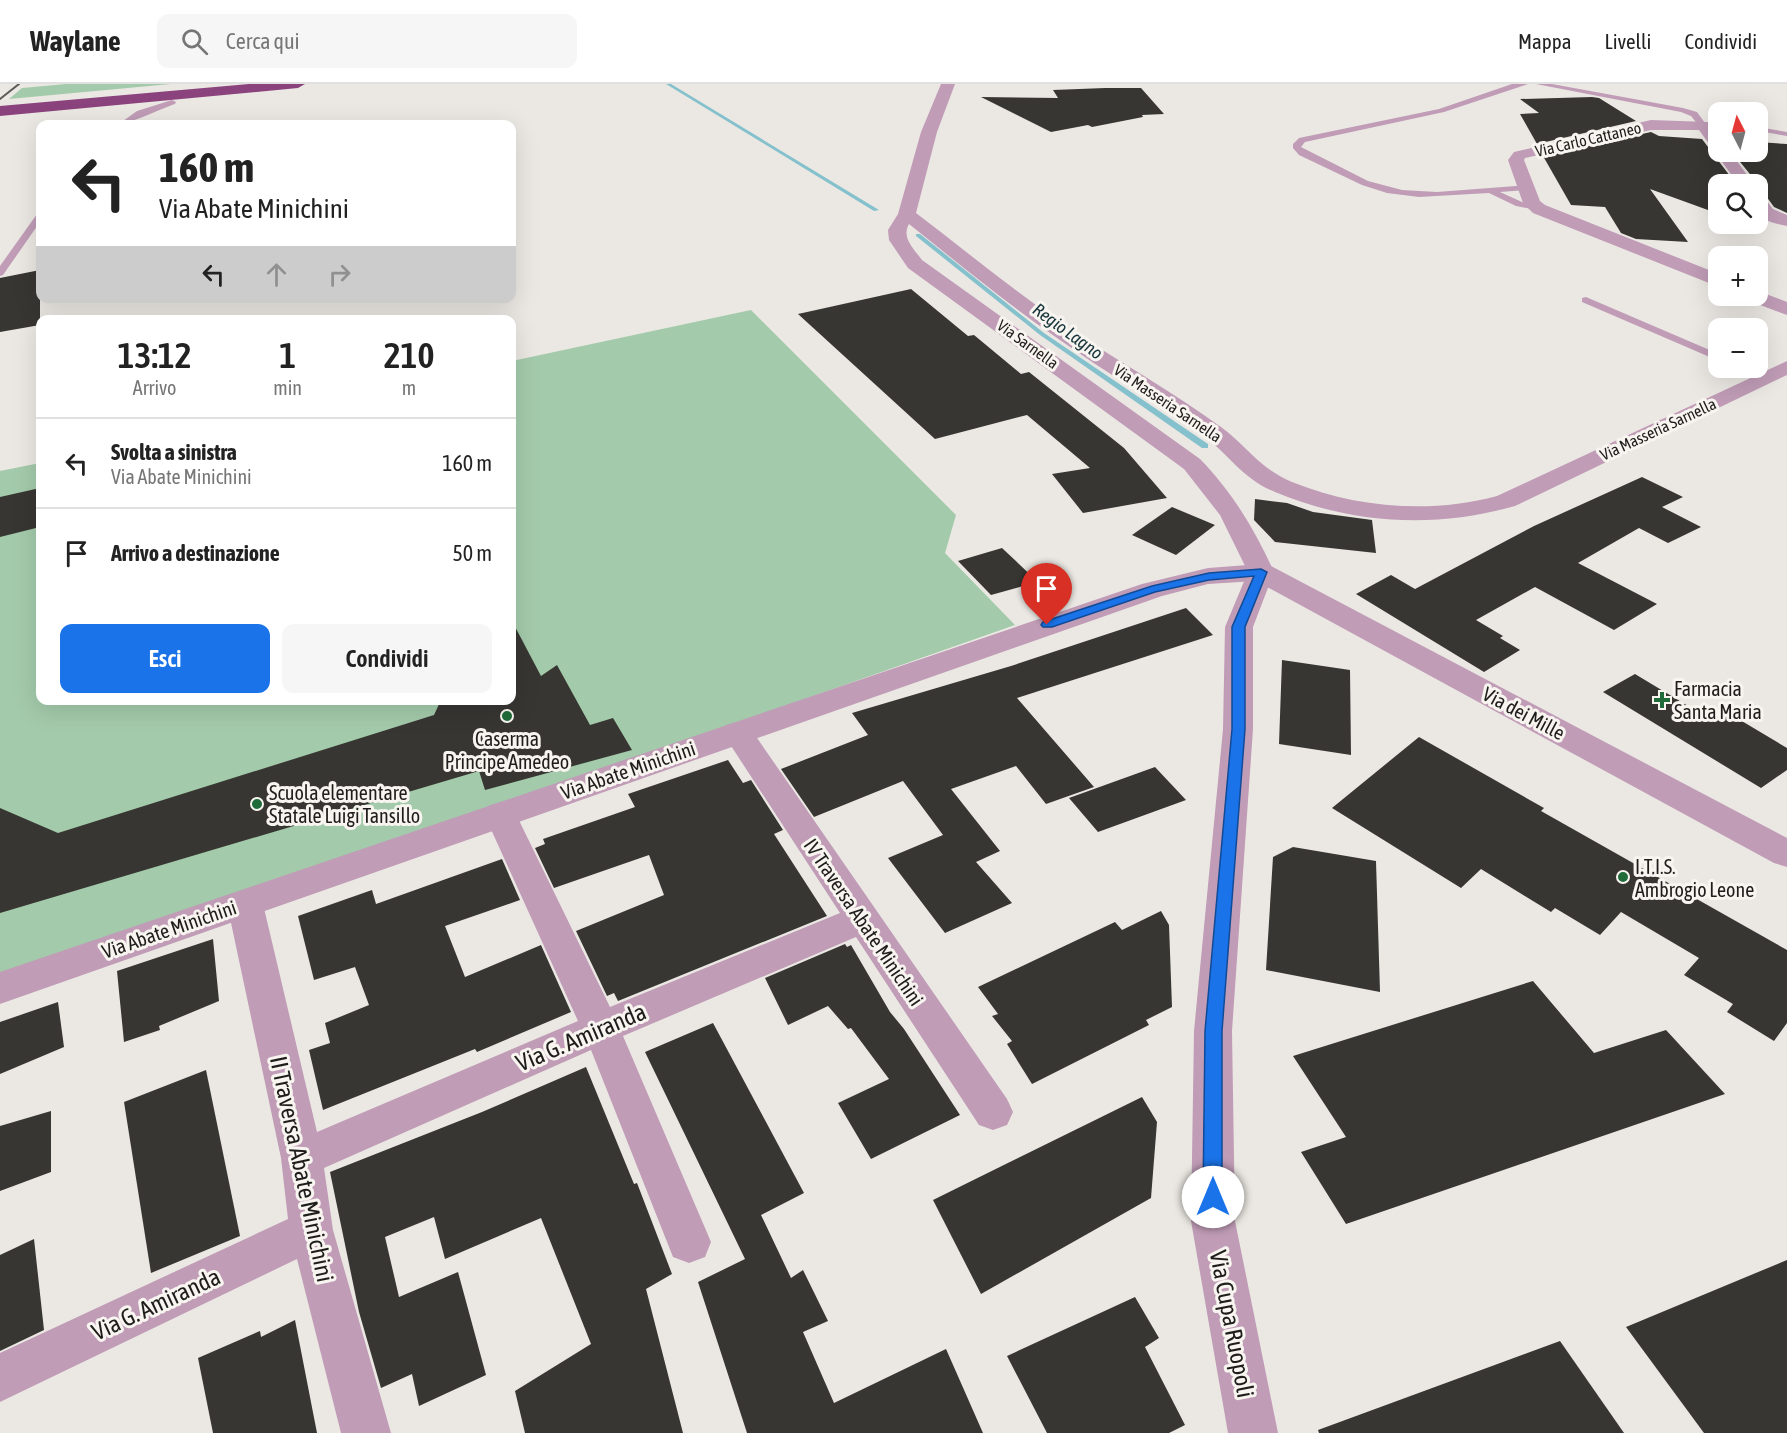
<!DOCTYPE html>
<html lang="it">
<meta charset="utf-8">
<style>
:root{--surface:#fff;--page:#f6f6f6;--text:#222;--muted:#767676;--line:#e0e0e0;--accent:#1a73e8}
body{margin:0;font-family:"Asap Condensed",sans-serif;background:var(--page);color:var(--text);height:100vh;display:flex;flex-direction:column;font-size:22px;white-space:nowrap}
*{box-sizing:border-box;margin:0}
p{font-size:20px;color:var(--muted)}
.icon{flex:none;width:33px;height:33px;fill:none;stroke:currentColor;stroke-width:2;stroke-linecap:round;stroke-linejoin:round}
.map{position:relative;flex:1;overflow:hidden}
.drawer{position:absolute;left:36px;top:231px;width:480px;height:390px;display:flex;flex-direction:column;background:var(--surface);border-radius:12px;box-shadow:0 6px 24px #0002}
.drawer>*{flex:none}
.top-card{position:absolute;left:36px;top:36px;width:480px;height:183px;border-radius:12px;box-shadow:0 6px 24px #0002;background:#fff;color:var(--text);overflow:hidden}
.needle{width:39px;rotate:354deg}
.tools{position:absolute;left:1708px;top:18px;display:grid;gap:12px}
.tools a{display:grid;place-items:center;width:60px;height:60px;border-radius:12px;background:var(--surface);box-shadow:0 6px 24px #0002;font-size:30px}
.pin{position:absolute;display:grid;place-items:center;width:51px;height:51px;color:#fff;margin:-62px -26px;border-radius:50% 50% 50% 0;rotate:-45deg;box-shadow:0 0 6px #0007}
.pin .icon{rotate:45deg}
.me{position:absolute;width:66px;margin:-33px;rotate:0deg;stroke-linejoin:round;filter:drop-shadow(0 0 4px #0008)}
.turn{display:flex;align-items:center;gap:21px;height:126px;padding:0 24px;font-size:27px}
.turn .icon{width:78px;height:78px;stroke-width:2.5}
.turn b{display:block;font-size:42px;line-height:51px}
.lanes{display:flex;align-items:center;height:57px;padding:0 24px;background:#0003;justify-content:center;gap:30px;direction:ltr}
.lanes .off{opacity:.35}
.eta{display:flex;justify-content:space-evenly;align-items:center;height:102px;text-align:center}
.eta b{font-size:36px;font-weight:600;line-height:42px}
.action{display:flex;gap:12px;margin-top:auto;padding:12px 24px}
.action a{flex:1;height:69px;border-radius:12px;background:var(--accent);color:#fff;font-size:24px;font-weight:600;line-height:69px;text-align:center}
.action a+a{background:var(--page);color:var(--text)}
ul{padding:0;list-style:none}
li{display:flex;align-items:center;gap:18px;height:90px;padding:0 24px;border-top:2px solid var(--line)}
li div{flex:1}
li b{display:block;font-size:22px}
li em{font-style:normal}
header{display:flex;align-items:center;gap:36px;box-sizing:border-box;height:84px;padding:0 30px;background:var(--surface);border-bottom:2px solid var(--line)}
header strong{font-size:28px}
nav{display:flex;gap:33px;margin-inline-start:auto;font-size:21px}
.search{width:420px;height:54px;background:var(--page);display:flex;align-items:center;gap:15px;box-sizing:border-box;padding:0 21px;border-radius:12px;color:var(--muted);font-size:22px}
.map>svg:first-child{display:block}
.green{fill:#a3caaa}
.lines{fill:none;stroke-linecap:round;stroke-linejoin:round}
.stream{fill:#85c1cd;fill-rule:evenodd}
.building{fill:#383632}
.service{fill:#c09cb7;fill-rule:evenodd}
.minor{fill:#c09cb7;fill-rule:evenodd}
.tertiary{fill:#c09cb7;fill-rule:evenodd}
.motorway{fill:#8b437d;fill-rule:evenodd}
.rail{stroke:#5d5b58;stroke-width:2}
.route{fill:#1a73e8;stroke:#114b97;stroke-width:1.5}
.poi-dot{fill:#1f6b3a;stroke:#f8f5f0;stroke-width:2}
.labels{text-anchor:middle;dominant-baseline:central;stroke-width:6;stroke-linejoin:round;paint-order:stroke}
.far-street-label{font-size:16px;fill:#1e1d1b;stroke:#f8f5f0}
.far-water-label{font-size:18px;font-style:italic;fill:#18363c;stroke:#f8f5f0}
.poi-label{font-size:20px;fill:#1e1d1b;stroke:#f8f5f0;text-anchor:start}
.street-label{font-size:20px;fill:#1e1d1b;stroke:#f8f5f0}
.near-street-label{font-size:24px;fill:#1e1d1b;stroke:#f8f5f0}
</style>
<header>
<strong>Waylane</strong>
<div class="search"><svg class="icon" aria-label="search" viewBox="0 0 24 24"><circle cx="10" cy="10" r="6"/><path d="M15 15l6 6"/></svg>Cerca qui</div>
<nav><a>Mappa</a><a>Livelli</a><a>Condividi</a></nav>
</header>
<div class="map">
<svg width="1787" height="1349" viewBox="0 0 1787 1349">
<rect width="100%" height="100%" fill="#ebe8e3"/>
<!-- green -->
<g class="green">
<path d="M66,0H171L9,15L22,4Z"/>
<path d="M751,226L956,431L945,469L1015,541L637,674L0,893V387L40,379V616H512V277Z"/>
</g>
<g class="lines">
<!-- stream -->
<g class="stream">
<path d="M666,0H671L879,126L874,127Z"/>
<path d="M916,150H920L1044,249L1208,360V364H1202L1040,251L916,152Z"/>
</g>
</g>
<!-- building -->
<g class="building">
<path d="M1105,4H1141L1164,30L1142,31L1143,33L1092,43L1088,41L1051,48L981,13L1058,14L1053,6Z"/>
<path d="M1592,13L1599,14L1636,37L1537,60L1520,30L1539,29L1520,15Z"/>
<path d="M1651,48L1659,52L1702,55L1736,100H1719V130L1650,105L1688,158L1636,155L1621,149L1605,123L1571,121L1543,72Z"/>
<path d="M1758,58L1787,60V129L1774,123L1766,112L1758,110V100L1732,68H1758Z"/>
<path d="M40,186V241L0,248V194Z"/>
<path d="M911,205L968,252L974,251L1021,290L1029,288L1124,364L1167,414L1083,429L1052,390L1090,384L1027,331L935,355L798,230Z"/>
<path d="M1642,393L1683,413L1662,423L1701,443L1668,459L1639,444L1578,479L1657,520L1614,546L1535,503L1476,536L1503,552L1500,554L1520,566L1484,588L1356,510L1391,491L1415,505L1534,442Z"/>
<path d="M40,404V443L0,453V413Z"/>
<path d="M1255,415L1287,419L1313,428L1372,436L1376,469L1275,458L1254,436Z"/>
<path d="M1172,423L1215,441L1176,471L1132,451Z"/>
<path d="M1002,464L1038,498L991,511L958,477Z"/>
<path d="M1186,524L1213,551L1017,614L1094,703L1046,720L1016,682L951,705L1000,767L976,778L1012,819L945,849L888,774L943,751L903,697L814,733L781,685L868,651L852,629L1011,582Z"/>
<path d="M512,537L541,592L557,581L590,641L613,634L632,666L485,706L479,687L0,829V724L58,749L434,631L441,616H512Z"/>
<path d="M1282,576L1350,586L1351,671L1279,660Z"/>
<path d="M1635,590L1698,628L1706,623L1719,631L1725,627L1787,664V686L1761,704L1603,608Z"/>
<path d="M1419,653L1544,724L1541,727L1787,866V939L1774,957L1727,928L1733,920L1684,891L1699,874L1621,828L1600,851L1555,824L1551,828L1481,785L1461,804L1332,724Z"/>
<path d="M728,676L743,699L751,696L783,746L774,750L827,832L618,917L614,909L607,912L576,847L664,811L649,771L554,804L535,764L545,760L543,755L635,723L628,710Z"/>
<path d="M1155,683L1186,716L1098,748L1069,714Z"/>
<path d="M1293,763L1376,777L1380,908L1266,886L1273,773Z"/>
<path d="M502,775L520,816L445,842L465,893L541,861L571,928L477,968L475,965L323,1026L309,966L330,959L325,939L369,921L355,883L314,896L298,832L372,806L376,820Z"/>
<path d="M1161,827L1169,841L1172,923L1146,936L1149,941L1032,1000L1007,960L1012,957L992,932L998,930L978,903L1115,838L1122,846Z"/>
<path d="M213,855L219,917L159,942L160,946L124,958L117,887Z"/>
<path d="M845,860L847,863L851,861L890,928L904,945L960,1031L871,1075L838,1019L889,995L851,944L848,945L828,922L788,941L765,894Z"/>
<path d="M1533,897L1594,969L1666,946L1725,1010L1346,1140L1301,1068L1346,1053L1293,972Z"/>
<path d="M58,918L64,963L0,990V938Z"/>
<path d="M713,939L804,1109L761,1131L791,1194L803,1186L828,1237L803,1248L834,1319L946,1265L983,1349H747L698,1198L745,1175L645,968Z"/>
<path d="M586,983L634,1100L637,1099L672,1190L646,1205L683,1349H525L515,1307L591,1260L541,1134L445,1175L434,1133L385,1153L399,1213L458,1188L486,1291L419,1322L412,1290L381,1304L359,1228L330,1088L482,1028Z"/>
<path d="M206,986L240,1152L151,1189L124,1018Z"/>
<path d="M1142,1013L1157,1038L1151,1114L981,1210L933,1116Z"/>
<path d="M51,1027V1088L0,1107V1042Z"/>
<path d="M34,1155L44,1246L0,1267V1171Z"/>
<path d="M1787,1176V1349H1704L1626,1243Z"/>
<path d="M1135,1213L1159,1254L1145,1263L1185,1341L1169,1349H1047L1007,1272Z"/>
<path d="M295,1236L317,1349H213L198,1274L260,1247L261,1253Z"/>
<path d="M1560,1257L1624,1349H1319L1318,1346Z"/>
</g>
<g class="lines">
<!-- service -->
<g class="service">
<path d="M1512,0H1528L1444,28L1305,58L1301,63L1368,97L1402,106L1437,108L1530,101L1531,103L1527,106L1500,108L1522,118L1542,123V127L1516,122L1489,109L1419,113L1387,109L1362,101L1299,71L1293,64V60L1299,54L1439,25Z"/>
<path d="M1536,0H1552L1683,24L1697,28L1705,39L1719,40V44L1700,43L1691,32L1681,28Z"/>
<path d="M172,16L176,18L175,20C163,24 127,41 119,40L137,27Z"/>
<path d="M1758,43L1787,48V52L1758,47Z"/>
<path d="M40,129V138L3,191L0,192V182L37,130Z"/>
<path d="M1586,213L1719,270V277L1582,218V214Z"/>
<path d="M1738,284H1753L1774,293L1772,295H1764Z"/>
</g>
<!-- minor -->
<g class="minor">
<path d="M941,0H955L937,48L916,129C967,168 1018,210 1072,246C1121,279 1173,308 1221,343C1247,362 1260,385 1292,398C1356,424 1431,430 1497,412L1787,277V291L1515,422C1435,445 1351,440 1275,408C1243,395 1230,372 1204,352C1157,318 1105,288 1057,254C1006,219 958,179 909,140C901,154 914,165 922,176L1200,375C1233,409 1255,446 1274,488L1253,543V645L1232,947L1235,1137L1278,1349H1228L1191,1137L1194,947L1223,645L1225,543L1248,488L1220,431L1184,385L908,184L889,156L888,146L898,130L921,48Z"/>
<path d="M1651,36L1708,38L1719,52V68H1730L1754,100H1738L1699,46H1651L1525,74L1524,76L1540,117L1545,121L1719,190V203L1533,129L1523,119L1508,76L1514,68Z"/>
<path d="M1758,112L1764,113L1773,125L1787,131V142C1764,137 1758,136 1758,112Z"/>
<path d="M1758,207L1787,218V231L1747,216L1744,212H1758Z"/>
<path d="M737,638L748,641L1007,1015L1013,1028L1007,1041L993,1046L979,1041L856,853L623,952L711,1158L705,1173L689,1179L673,1173L591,966L324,1084L333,1146L391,1349H341L297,1175L0,1318V1269L288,1135L281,1074L227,820L233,810L245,807L257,810L263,820L317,1048L578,937L484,730L488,722L500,718L512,722L610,923L840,829L722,648L726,641Z"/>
</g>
<!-- tertiary -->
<path class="tertiary" d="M1261,480L1271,482L1787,754V783L1774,779L1256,497L1208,500L1162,512L0,920V888L1142,500L1208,484Z"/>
<!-- motorway -->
<path class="motorway" d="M249,0H305L298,4L0,32V22Z"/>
<!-- rail -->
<path class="rail" d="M0,15L19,0"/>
</g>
<!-- route -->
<path class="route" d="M1261,485L1267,488L1245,543V645L1222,947V1113L1219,1119L1213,1121L1206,1119L1203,1113L1205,947L1232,645V543L1254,492L1209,496L1155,508L1052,543H1043L1041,541L1043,538L1152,502L1209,489Z"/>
<!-- markers -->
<g class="poi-dot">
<path d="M1659 607h6v6h6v6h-6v6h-6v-6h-6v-6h6z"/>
<circle cx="507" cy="632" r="6"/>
<circle cx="257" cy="720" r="6"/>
<circle cx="1623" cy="793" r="6"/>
</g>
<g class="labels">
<!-- far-street labels -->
<g class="far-street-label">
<text transform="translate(1588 55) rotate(-13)">Via Carlo Cattaneo</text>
<text transform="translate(1028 260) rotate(36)">Via Sarnella</text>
<text transform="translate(1168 319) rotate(34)">Via Masseria Sarnella</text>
<text transform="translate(1658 345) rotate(-25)">Via Masseria Sarnella</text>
</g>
<!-- far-water labels -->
<g class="far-water-label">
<text transform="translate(1068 247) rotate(36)">Regio Lagno</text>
</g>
<!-- poi labels -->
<g class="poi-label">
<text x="1674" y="604">Farmacia<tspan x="1674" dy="23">Santa Maria</tspan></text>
<text x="507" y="654" text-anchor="middle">Caserma<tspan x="507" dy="23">Principe Amedeo</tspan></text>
<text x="269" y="708">Scuola elementare<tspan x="269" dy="23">Statale Luigi Tansillo</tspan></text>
<text x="1635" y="782">I.T.I.S.<tspan x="1635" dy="23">Ambrogio Leone</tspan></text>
</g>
<!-- street labels -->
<g class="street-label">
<text transform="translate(1524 629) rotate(28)">Via dei Mille</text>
<text transform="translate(628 686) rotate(-19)">Via Abate Minichini</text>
<text transform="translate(864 838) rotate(56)">IV Traversa Abate Minichini</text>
<text transform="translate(169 845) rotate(-19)">Via Abate Minichini</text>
</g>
<!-- near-street labels -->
<g class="near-street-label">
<text transform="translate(581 953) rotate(-23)">Via G. Amiranda</text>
<text transform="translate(302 1085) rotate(78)">II Traversa Abate Minichini</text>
<text transform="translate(156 1220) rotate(-25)">Via G. Amiranda</text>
<text transform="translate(1232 1240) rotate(79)">Via Cupa Ruopoli</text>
</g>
</g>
</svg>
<div class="tools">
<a><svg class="needle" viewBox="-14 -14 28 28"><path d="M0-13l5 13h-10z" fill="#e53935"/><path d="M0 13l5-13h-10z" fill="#767676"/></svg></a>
<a><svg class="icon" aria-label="search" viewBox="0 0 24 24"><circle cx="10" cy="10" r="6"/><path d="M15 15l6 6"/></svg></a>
<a>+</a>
<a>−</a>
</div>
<div class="pin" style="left:1047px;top:541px;background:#d93025"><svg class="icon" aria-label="arrive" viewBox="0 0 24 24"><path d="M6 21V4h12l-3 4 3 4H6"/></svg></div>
<svg class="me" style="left:1213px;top:1113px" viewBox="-20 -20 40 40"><circle r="19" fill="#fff"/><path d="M0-13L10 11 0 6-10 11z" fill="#1a73e8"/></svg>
<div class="top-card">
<div class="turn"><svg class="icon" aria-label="left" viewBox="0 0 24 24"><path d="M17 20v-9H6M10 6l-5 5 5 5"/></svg><div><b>160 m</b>Via Abate Minichini</div></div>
<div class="lanes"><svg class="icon" aria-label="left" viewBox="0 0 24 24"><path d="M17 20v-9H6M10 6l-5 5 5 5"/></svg><svg class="icon off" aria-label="ahead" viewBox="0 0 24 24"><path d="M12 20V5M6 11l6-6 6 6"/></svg><svg class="icon off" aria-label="right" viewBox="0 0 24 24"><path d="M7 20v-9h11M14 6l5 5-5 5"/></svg></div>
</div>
<section class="drawer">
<div class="eta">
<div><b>13:12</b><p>Arrivo</p></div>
<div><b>1</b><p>min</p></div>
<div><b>210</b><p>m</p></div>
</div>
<ul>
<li><svg class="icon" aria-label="left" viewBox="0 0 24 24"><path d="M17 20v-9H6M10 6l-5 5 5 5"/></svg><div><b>Svolta a sinistra</b><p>Via Abate Minichini</p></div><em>160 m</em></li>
<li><svg class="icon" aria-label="arrive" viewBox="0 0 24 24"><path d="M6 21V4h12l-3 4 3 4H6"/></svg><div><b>Arrivo a destinazione</b></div><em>50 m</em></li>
</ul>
<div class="action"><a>Esci</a><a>Condividi</a></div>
</section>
</div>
